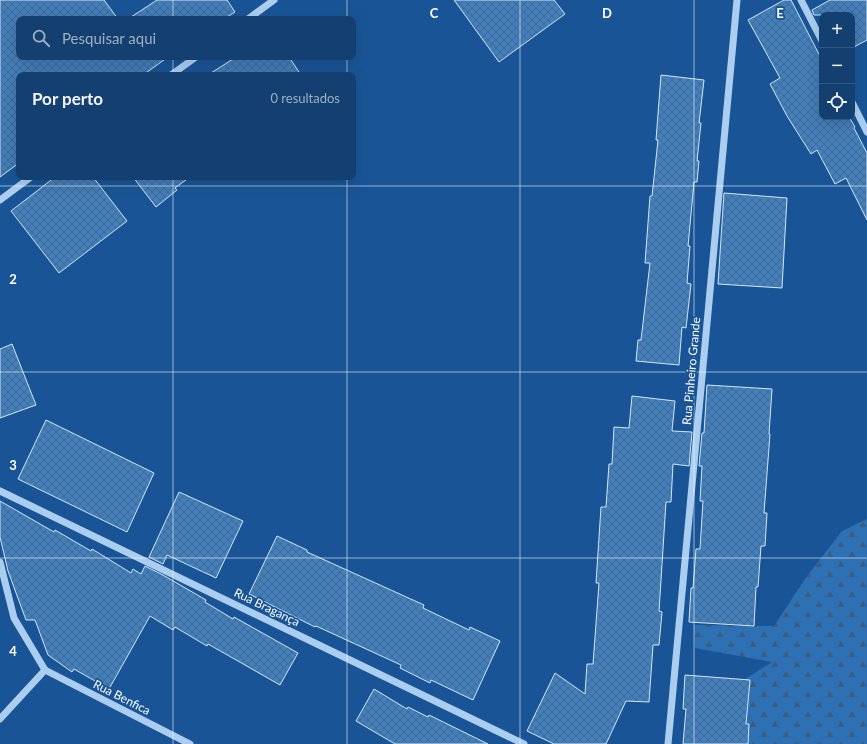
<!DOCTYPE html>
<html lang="pt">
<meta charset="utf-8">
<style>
:root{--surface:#134070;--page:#204b78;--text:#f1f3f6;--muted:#9dafc3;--line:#325983}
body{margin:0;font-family:Lato,sans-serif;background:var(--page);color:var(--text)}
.controls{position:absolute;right:12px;top:12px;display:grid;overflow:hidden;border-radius:8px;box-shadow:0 4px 16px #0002}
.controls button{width:36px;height:36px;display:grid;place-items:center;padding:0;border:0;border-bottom:1px solid var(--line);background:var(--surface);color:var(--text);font:20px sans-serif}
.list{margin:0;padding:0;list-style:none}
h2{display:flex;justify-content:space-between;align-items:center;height:52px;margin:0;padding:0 16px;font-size:17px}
h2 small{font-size:13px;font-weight:400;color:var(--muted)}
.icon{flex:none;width:22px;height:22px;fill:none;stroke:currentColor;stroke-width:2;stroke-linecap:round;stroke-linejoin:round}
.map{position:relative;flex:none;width:867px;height:744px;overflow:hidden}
.search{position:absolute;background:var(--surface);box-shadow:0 4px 16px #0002;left:16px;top:16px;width:340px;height:44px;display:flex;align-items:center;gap:10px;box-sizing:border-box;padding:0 14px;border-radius:8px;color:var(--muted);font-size:15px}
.panel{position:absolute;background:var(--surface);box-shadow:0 4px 16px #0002;left:16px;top:72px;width:340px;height:108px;border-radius:8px}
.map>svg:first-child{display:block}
.forest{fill:url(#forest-firs)}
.building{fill:url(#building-cross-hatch);stroke:#d2e7fb}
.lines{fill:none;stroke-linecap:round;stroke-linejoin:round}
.minor{stroke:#abcef0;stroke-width:7}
.grid{fill:none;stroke:#fff;stroke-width:1;stroke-opacity:0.55}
.labels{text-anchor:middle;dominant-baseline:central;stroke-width:3.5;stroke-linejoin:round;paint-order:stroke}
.street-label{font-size:12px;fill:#fff;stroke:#195596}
.grid-label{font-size:13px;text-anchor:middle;font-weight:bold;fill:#fff;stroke:#195596;stroke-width:3.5;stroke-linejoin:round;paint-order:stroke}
</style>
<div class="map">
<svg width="867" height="744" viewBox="0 0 867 744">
<defs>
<pattern id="forest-firs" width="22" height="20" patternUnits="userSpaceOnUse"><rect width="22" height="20" fill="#2d70b4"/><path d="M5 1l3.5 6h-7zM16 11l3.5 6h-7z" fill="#3e5c7b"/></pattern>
<pattern id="building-cross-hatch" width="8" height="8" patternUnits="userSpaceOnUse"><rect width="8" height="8" fill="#427fbd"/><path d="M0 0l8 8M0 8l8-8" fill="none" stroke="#46688a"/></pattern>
</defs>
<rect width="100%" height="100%" fill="#195596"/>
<path class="forest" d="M867,519v225h-124l-7,-59 36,-23 -77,-14 -1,-23 80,1 33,-50 35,-45z"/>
<g class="building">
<path d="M0,0h104l14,19h-99v38h149l-25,18h-124v88l-19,14z"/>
<path d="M157,0h70l8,12 -11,7h-96z"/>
<path d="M454,0h100l11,14 -66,48z"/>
<path d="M784,0h7l31,60v57h27l6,10 -1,1 13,25v67l-21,-42 -11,6 -18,-34 -6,4 -24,-38 -17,-32 10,-6 -32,-58z"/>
<path d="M830,0h37v40l-15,8v-33h-38l-2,-5z"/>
<path d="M236,57h53l12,18h-93z"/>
<path d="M661,75l43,5 -5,43h2l-4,38h2l-2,21h-3l-6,64h2l-3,37 4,1 -5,44 -4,-1 -3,38 -43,-4 2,-21h3l9,-77h-5l5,-67h2l6,-56h-2z"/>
<path d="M55,177h38l34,44 -68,52 -48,-62z"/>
<path d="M133,177h57l-15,11 2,2 -21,17z"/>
<path d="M724,193l63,5 -5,90 -64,-4z"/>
<path d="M12,344l24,61 -36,13v-69z"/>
<path d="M707,385l65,4 -3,45h1l-6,79h3l-2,33h-4l-3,41h-2l-2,39 -65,-4 2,-34h2l3,-39h4l3,-48h-3l2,-35h-3l3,-33h2z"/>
<path d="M632,396l43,5 -3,30 20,1 -3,34 -16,-2 -2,38h-5l-7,109 3,1 -3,33h-6l-4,57 -23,-1 -20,43h-52l-27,-13 28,-58 30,21 2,-30h6l6,-81h-3l5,-76h5l3,-43h3l2,-37 15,1z"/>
<path d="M46,420l108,53 -27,59 -109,-53z"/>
<path d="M179,492l64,29 -27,57 -49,-23 -4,9 -14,-7z"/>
<path d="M0,501l54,31 1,-2 36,21 1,-2 39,24 2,-4 8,5 4,-8 18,9 43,25 -1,2 28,17 1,-2 64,36 -18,32 -72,-41 -1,2 -32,-19 -2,3 -23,-14 -41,73 -35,-20 -2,3 -24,-17 -13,-35h-9l-18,-49 -8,-34z"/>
<path d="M277,536l30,14v2l117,53 -1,3 46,22 1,-3 30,14 -27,59 -42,-20 -1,3 -30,-15 1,-3 -85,-39 -1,1 -66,-33z"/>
<path d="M685,675l65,5 -4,44h3l-1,20h-65l3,-35h-3z"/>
<path d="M374,689l33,20 1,-2 20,10 1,-2 59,29h-93l-39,-23z"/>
</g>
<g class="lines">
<g class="minor">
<path d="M801,0l21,41"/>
<path d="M248,19l26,-19"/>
<path d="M171,75l25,-18"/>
<path d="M852,102l15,30"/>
<path d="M0,200l31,-23"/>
<path d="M0,491l524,253"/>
<path d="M0,562l14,56 31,52"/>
<path d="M45,670l145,74"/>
<path d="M0,719l45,-49"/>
<path d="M668,744l69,-744"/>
</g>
</g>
<path class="grid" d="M173,0v19M347,0v19M520,0v744M694,0v744M173,57v18M347,57v18M173,177v567M347,177v567M0,186h867M0,372h867M0,558h867"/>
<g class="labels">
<g class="street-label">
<text transform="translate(691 371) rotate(-85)">Rua Pinheiro Grande</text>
<text transform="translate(267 607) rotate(26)">Rua Bragança</text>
<text transform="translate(122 697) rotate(27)">Rua Benfica</text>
</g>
</g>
<g class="grid-label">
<text x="434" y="18">C</text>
<text x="607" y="18">D</text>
<text x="780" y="18">E</text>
<text x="13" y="284">2</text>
<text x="13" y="470">3</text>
<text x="13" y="656">4</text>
</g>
</svg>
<div class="controls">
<button>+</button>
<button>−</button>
<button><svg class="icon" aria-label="locate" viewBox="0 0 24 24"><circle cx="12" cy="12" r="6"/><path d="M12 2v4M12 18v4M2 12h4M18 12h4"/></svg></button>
</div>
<div class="search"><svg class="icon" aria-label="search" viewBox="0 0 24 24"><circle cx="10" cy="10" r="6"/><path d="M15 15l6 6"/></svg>Pesquisar aqui</div>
<section class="panel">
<h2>Por perto<small>0 resultados</small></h2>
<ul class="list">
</ul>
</section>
</div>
